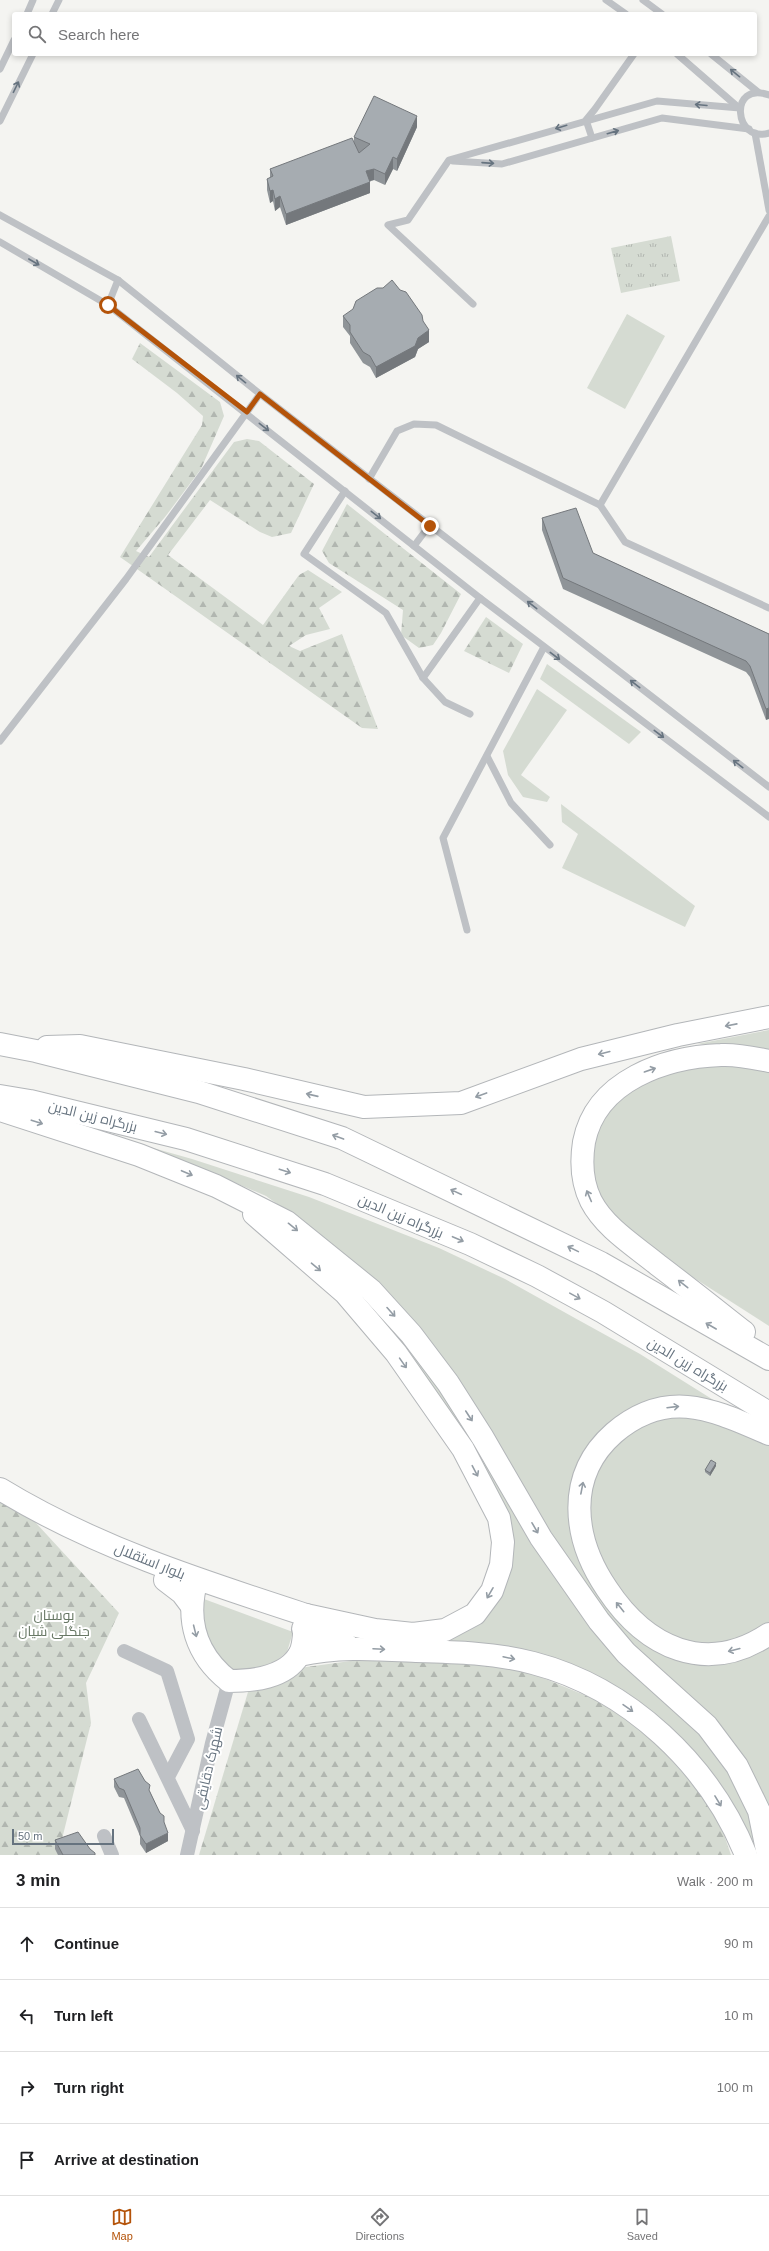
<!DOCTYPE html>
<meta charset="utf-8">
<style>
:root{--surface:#fff;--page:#f2f2f2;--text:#202124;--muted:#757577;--line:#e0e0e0;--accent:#b45309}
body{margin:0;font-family:Helvetica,Cairo,sans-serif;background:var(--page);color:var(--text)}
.scale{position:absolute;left:12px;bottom:10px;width:102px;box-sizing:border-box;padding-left:4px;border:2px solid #66737f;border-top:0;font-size:11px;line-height:14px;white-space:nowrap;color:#66737f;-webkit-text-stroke:3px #fff;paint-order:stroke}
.stop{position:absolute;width:12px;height:12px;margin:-9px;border:3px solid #b45309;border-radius:50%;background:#fff}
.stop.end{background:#b45309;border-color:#fff;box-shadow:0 1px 4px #0008}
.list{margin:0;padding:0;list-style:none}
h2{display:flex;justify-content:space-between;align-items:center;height:52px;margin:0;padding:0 16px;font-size:17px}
h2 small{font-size:13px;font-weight:400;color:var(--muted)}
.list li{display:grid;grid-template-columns:26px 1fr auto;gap:12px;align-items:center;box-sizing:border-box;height:72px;padding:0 16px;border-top:1px solid var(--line)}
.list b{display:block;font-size:15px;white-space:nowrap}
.list em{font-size:13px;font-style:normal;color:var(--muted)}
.icon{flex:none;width:22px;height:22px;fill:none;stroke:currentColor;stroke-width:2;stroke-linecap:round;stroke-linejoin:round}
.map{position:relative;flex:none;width:769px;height:1855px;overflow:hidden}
.search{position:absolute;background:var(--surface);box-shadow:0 2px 6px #0003;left:12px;right:12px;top:12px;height:44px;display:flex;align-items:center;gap:10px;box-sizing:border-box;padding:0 14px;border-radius:4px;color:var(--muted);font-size:15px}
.sheet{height:340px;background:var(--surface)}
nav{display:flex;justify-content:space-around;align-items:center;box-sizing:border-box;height:56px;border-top:1px solid var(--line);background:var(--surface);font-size:11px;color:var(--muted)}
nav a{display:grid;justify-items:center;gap:2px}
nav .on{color:var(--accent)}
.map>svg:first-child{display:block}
.green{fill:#d5dbd2}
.forest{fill:url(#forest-firs)}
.park{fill:url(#park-tufts)}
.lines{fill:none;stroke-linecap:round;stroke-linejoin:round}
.primary-casing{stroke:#b4b7ba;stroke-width:24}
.trunk-casing{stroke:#b3b6b9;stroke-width:24}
.service{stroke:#bec1c5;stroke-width:7}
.minor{stroke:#bec1c5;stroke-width:14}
.primary{stroke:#fff;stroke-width:22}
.trunk{stroke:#fff;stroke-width:22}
.wall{fill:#8f9498}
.shaded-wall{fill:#74787c}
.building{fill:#a6acb1;stroke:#74787c}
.oneway{stroke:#66737f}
.oneway2{stroke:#949da5}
.route{stroke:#b45309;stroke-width:5}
.labels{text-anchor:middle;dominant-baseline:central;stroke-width:4;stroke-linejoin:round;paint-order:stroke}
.street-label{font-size:14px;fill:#66737f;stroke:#fff}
.park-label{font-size:14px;fill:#677764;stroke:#fff}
</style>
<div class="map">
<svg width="769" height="1855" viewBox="0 0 769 1855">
<defs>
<pattern id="forest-firs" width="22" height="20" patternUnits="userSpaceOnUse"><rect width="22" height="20" fill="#d5dbd2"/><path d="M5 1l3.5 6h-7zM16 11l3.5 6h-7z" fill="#b1b6b0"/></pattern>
<pattern id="park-tufts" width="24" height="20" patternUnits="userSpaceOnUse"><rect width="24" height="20" fill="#d5dbd2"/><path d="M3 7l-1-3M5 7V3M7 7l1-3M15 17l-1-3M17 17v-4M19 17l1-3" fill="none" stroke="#b1b6b0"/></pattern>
</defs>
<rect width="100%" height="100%" fill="#f4f4f1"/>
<g class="green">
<path d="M627,314l38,22 -40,73 -38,-21z"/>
<path d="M547,664l94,68 -12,12 -89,-65z"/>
<path d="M537,689l30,21 -46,65 29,22 -3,5 -24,-5 -15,-22 -5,-24z"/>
<path d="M561,804l134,102 -10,21 -123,-59 16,-34 -16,-12z"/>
<path d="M769,1030v24l-35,-8 -37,-2z"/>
<path d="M690,1065l66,1 13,4v256l-89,-57 -66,-49 -21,-30 -1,-55 35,-47z"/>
<path d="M79,1127l113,32 117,38 130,51 66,31 68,38 67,37 83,52 -27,-5 -91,32 -30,104 85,113 109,-9v184l-5,-17 -156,-185 -135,-210 -179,-197 -28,-20 -56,-24z"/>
<path d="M332,1266l81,81 75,115 197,253 57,69 21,71h-11l-20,-42 -136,-129 -186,-37 -85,-12 133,-1 51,-99z"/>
<path d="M663,1414l61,7 45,20v184l-16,12 -41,11 -42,-8 -52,-45 -30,-63 5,-58 28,-38z"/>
<path d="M204,1599l89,33 -6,20 -17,14 -33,6 -15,-7 -14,-16 -6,-31z"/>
</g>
<g class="forest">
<path d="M140,343l80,59 4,14 -23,53 -36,48 -29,34 13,6 85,-115 13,-3 12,2 55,43 -23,49 -19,4 -12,-5 -50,-32 -42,55 95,70 36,-50 9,-5 34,22 -23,16 11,21 -24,6 -17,11 11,5 42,-17 36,95 -16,-1 -242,-171 82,-132 1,-9 -26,-23 -45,-34z"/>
<path d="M347,504l114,90 -20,39 -8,12 -14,3 -18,-13 2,-25 -74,-47 -7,-12z"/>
<path d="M486,617l37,27 -14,29 -45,-22z"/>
<path d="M0,1492l24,18 95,103 -33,70 5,40 -33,132h-58z"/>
<path d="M402,1654l112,12 114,47 87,95 16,47h-532l49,-163 51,-24z"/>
</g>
<path class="park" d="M671,236l9,45 -59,12 -10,-45z"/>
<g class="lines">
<g class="primary-casing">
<g id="primary">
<path d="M0,1489c95,58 201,92 306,126 -3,12 0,29 -7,40 -14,23 -46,26 -70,26 -33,-26 -44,-61 -32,-102"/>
<path d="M165,1580l17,13 9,12"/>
</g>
</g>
<g class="trunk-casing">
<g id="trunk">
<path d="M0,1044l36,7 163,41 143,46 259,125 168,96"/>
<path d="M47,1047l33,-1 164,33 120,28 97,-4 120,-44 97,-24 91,-18"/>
<path d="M0,1096l30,5 156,38 139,45 145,60 67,32 66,36 166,101"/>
<path d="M0,1110l139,45 77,31 71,36 84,68 40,44 37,49 35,55 58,100 58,83 27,32 81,73 30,40 22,45 9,44"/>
<path d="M254,1214l91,79 51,60 67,96 36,69 4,24 -2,23 -9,26 -17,23 -30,16 -32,4 -38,-4 -69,-15"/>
<path d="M744,1332c-28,-22 -57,-45 -86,-67 -23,-19 -53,-37 -67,-64 -9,-18 -10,-40 -7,-59 12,-62 82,-85 137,-87 16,-1 33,3 48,6"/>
<path d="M769,1434c-56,-24 -101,-47 -155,-1 -49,43 -41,106 -7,156 39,59 99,87 162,45"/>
<path d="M303,1629l44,16"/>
<path d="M299,1655c39,-9 78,-6 117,-4 40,1 79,2 117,12 96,25 177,102 213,192"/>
</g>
</g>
<g class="service">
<path d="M606,0l20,14"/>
<path d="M643,0l19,14"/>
<path d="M27,14l6,-14"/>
<path d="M52,14l7,-14"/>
<path d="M677,54l62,54"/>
<path d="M711,54l47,38"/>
<path d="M0,69l14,-29"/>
<path d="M769,95c-41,-15 -35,49 0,38"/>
<path d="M0,121l33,-67"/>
<path d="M755,133l14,77"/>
<path d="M592,138l-6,-18 9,-11 39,-55"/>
<path d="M453,161l49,3 160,-46 87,11"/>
<path d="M0,215l118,65 142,114 509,393"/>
<path d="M0,242l108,63 372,293 289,219"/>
<path d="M473,304l-85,-79 20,-5 41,-60 208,-59 83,7"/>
<path d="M108,305l10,-25"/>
<path d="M369,479l28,-48 17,-7 22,1 164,80 25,37 144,66"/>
<path d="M345,491l-41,63 82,59 37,65 22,24 25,12"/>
<path d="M600,505l169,-289"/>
<path d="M414,546l15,-20"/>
<path d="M423,678l57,-80"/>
<path d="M0,741l126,-162 134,-185"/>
<path d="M487,756l24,47 39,42"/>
<path d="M467,930l-24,-92 101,-191"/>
</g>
<g class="minor">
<path d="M124,1651l43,20 21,68 -20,38"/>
<path d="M139,1719l54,112"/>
<path d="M104,1836l8,19"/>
<path d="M187,1855l25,-112 17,-62"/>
</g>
<use href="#primary" class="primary"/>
<use href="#trunk" class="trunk"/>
</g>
<g class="wall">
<path d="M417,127l-20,44 -4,-2 -8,16 -11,-5 -4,1v12l-84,32 -6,-18 -5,4 -2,-10 -3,2 -3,-13v-11l3,-1v-9l84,-26v-6z"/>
<path d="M343,316l80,5 6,21 -11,7 -3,8 -39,21 -6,-11 -7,-4 -13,-20v-7l-7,-9z"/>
<path d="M542,518l51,35 176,81 -3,86 -16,-43 -4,-5 -183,-83 -21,-59z"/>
<path d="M716,1466l-6,10 -5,-4v-2z"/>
<path d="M114,1779l36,13 14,31 4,18 -22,12 -6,-9v-8l-16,-38 -5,-1 -5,-10z"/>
<path d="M55,1840l35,9 5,6h-37l-3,-6z"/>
</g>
<g class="shaded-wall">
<path d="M417,116v11l-20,44v-12z"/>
<path d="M393,157v12l-8,16v-11z"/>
<path d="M374,169v11l-8,2v-11z"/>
<path d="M370,182v11l-84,32v-11z"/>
<path d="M273,190v11l-3,2v-12z"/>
<path d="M280,196v11l-5,4v-12z"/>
<path d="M429,330v12l-11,7 -3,8 -39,21v-11z"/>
<path d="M769,708v11l-3,1v-11z"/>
<path d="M716,1463v3l-6,10v-3z"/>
<path d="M168,1833v8l-22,12v-9z"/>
</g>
<g class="building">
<path d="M374,96l43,20 -20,43 -4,-2 -8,17 -11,-5 -8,2 4,11 -84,32 -6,-18 -5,3 -2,-9 -3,1 -3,-12 6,-3 -3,-7 82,-31 7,15 11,-9 -16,-7z"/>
<path d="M392,280l8,10 6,2 16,23 1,6 6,9 -11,8 -3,8 -39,21 -6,-11 -7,-4 -13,-20v-7l-7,-9 10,-7 3,-8 21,-13h6z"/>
<path d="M576,508l17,45 176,81v74l-3,1 -16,-43 -4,-5 -183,-83 -21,-60z"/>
<path d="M711,1460l5,3 -6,10 -5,-3z"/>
<path d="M138,1769l7,12 5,4 -1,5 11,23 4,3v6l4,11 -22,11 -6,-9v-7l-16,-38 -5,-2 -5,-9z"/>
<path d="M78,1832l12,17 5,4v2h-32l-8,-15z"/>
</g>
<defs><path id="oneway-shaft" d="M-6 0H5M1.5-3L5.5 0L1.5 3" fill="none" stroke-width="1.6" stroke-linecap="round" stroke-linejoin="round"/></defs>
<g class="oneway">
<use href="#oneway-shaft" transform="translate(735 73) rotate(-141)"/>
<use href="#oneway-shaft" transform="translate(16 87) rotate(-64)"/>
<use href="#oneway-shaft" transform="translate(701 105) rotate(-175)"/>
<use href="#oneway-shaft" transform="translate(561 127) rotate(163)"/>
<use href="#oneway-shaft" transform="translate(613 132) rotate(-16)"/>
<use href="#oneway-shaft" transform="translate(488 163) rotate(4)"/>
<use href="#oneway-shaft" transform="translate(34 262) rotate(30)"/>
<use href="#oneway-shaft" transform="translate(241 379) rotate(-141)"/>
<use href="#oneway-shaft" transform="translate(264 427) rotate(38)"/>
<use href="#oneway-shaft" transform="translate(376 515) rotate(38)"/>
<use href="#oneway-shaft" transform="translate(532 605) rotate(-142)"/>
<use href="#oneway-shaft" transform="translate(555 656) rotate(37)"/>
<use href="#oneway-shaft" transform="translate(635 684) rotate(-142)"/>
<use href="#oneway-shaft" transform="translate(659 734) rotate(37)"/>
<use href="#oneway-shaft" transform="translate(738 764) rotate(-142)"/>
</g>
<g class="oneway2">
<use href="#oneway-shaft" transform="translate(731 1025) rotate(169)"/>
<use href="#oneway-shaft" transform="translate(604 1053) rotate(166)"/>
<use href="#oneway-shaft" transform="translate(650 1070) rotate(-19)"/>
<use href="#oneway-shaft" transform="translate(312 1095) rotate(-167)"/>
<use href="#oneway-shaft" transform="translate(481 1095) rotate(160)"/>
<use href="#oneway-shaft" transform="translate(37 1122) rotate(18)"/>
<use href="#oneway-shaft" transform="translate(161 1133) rotate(14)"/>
<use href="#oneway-shaft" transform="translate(338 1137) rotate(-160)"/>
<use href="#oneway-shaft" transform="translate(285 1171) rotate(18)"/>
<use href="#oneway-shaft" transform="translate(187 1173) rotate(23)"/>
<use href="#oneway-shaft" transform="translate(456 1192) rotate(-155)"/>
<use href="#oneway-shaft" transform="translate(589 1196) rotate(-113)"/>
<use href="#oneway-shaft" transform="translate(293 1227) rotate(39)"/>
<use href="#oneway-shaft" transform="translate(458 1239) rotate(23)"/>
<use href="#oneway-shaft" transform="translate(573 1249) rotate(-154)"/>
<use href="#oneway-shaft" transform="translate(316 1267) rotate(40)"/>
<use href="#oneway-shaft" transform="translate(683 1284) rotate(-142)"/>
<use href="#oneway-shaft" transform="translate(575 1296) rotate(29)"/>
<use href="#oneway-shaft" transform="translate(391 1312) rotate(48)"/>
<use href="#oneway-shaft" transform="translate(711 1326) rotate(-150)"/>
<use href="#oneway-shaft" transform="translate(403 1363) rotate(55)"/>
<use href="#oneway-shaft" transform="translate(673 1407) rotate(-7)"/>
<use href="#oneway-shaft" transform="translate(469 1416) rotate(57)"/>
<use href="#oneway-shaft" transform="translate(475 1471) rotate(62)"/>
<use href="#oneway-shaft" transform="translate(582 1488) rotate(-79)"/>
<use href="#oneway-shaft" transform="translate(535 1528) rotate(60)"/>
<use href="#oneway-shaft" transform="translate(490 1593) rotate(120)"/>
<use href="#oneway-shaft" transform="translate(620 1607) rotate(-129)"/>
<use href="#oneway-shaft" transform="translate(195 1631) rotate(76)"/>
<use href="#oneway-shaft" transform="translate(379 1649) rotate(3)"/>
<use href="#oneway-shaft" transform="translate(734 1650) rotate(166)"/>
<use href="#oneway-shaft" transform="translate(509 1658) rotate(12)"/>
<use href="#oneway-shaft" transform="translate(628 1708) rotate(35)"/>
<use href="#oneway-shaft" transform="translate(718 1801) rotate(59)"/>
</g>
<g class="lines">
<path class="route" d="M108,305l139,107 13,-18 170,132"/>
</g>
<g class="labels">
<g class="street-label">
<text transform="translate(93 1116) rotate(14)">بزرگراه زین الدین</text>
<text transform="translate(401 1216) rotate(23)">بزرگراه زین الدین</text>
<text transform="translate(688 1364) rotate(31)">بزرگراه زین الدین</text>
<text transform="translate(150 1561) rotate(22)">بلوار استقلال</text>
<text transform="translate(208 1768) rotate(-77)">شهرک دقایقی</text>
</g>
<g class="park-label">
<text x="54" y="1615">بوستان<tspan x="54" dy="16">جنگلی شیان</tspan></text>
</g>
</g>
</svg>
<div class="scale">50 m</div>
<div class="stop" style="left:108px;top:305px"></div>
<div class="stop end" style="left:430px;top:526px"></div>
<div class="search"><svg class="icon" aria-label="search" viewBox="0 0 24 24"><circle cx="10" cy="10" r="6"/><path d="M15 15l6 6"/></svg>Search here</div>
</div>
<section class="sheet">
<h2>3 min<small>Walk · 200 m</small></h2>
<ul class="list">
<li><svg class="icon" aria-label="ahead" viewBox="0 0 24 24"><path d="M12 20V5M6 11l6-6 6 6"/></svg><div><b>Continue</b></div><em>90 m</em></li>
<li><svg class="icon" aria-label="left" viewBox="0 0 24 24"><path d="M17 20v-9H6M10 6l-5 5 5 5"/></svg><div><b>Turn left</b></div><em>10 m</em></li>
<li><svg class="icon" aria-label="right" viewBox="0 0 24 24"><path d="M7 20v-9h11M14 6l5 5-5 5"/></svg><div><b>Turn right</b></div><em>100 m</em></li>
<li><svg class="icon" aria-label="arrive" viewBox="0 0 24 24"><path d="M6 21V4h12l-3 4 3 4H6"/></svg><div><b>Arrive at destination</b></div></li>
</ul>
</section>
<nav>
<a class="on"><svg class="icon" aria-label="map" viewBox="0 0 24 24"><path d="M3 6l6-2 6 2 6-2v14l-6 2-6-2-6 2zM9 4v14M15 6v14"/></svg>Map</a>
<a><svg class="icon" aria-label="directions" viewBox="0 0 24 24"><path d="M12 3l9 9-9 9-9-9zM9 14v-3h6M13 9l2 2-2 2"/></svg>Directions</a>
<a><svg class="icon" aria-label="saved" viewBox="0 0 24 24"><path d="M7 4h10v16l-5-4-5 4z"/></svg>Saved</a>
</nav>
